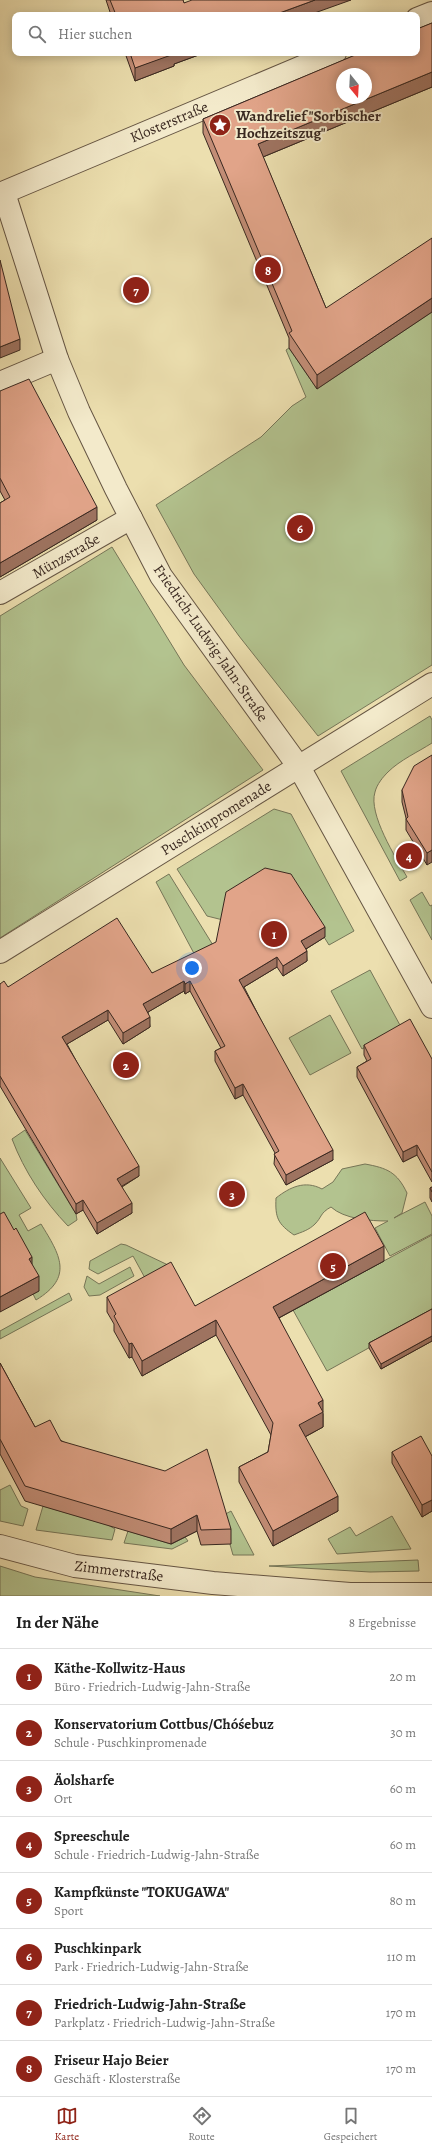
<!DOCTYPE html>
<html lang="de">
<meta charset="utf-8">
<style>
:root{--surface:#fff;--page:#f6f6f6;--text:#222;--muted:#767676;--line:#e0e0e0;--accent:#8f2418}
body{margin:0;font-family:Alegreya,serif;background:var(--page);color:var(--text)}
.compass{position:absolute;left:336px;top:68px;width:36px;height:36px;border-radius:50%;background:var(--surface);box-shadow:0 2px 10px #0003;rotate:162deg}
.you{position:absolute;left:192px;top:968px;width:14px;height:14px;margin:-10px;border:3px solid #fff;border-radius:50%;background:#1a73e8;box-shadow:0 0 0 6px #1a73e833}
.badge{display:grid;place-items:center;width:26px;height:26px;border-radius:50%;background:var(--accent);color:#fff;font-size:13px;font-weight:700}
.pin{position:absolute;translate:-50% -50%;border:2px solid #fff;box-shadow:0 1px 4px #0006}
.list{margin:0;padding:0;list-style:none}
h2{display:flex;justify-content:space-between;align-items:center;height:52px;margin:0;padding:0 16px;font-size:17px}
h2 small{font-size:13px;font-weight:400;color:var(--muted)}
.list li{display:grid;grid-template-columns:26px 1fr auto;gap:12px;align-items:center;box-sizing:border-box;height:56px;padding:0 16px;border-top:1px solid var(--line)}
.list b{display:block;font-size:15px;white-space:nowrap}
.list p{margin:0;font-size:13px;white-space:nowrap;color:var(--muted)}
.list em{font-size:13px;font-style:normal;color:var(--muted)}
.icon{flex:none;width:22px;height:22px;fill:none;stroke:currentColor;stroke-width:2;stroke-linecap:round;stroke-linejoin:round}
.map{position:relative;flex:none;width:432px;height:1596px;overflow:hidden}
.search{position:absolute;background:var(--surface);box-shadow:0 2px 10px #0003;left:12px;right:12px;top:12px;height:44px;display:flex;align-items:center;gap:10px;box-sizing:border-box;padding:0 14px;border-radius:8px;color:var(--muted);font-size:15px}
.sheet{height:500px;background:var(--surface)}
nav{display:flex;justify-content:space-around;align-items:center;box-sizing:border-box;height:56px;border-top:1px solid var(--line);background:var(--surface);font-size:11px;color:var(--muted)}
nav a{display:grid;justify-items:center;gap:2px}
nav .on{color:var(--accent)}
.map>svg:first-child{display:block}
.green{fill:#b3c38f;stroke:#767658}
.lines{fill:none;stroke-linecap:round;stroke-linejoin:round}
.minor-casing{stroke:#665644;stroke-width:24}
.minor{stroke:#f3eacb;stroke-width:22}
.wall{fill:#c28d76;stroke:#392820}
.shaded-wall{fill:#9e7360;stroke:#392820}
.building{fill:#e1a489;stroke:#392820;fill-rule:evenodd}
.labels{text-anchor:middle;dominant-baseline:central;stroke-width:4;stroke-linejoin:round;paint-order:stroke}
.poi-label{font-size:15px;font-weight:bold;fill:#392820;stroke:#f3eacb;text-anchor:start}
.street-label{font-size:15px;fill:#392820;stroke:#f3eacb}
</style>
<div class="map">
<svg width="432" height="1596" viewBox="0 0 432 1596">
<rect width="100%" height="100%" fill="#ecdfaf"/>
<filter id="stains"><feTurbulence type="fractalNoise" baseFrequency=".005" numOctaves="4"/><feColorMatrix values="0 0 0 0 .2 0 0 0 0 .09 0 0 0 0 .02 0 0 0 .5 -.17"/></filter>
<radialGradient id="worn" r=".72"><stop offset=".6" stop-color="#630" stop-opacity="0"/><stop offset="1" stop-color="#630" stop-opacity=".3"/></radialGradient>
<g class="green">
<path d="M432,312v353l-114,71 -79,-100 -45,-62 -38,-69 105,-68 31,-31 14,-9 -20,-47 3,-2 28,41z"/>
<path d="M112,547l72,118 79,105 -263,168v-322z"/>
<path d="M430,716l2,4v23c-14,9 -32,17 -44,29 -5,5 -11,12 -13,20 -7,22 21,66 32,85l-7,4 -59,-110z"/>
<path d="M274,809l17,5 63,117 -25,14 -36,-58 -70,33 -16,-4 -30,-47z"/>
<path d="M169,874l47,76 -18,11 -42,-79z"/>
<path d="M422,892l8,14 2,-1v35l-22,-40z"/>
<path d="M370,970l31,57 -39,22 -31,-58z"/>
<path d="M330,1015l21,38 -41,22 -21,-37z"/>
<path d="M25,1130l51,84 1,6 -9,6c-24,-25 -44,-55 -56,-87z"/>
<path d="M0,1158l31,50 -12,7 9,16 13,-7c19,31 33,53 -5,76l-3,-6 6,-3 -39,-62z"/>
<path d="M365,1164c22,4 32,8 42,29l-5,20 -8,5 31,-16 7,14v18l-42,22 -15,-28 13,-7c-18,0 -44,-2 -57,-14 -11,6 -9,10 -16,17 -6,6 -13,8 -21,11 -16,-11 -19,-17 -18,-37 14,-11 29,-18 46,-9l11,-7 9,-13z"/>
<path d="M432,1235v78l-105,58 -34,-61z"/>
<path d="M121,1244l5,1 42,20 -23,13 -12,-22 -35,18 -9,-5 1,-8z"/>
<path d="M130,1267l4,9 -34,19 -11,1 -5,-9 3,-11 12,8z"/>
<path d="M69,1293l3,7 -72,39v-8z"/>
<path d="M10,1485l11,21 7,3 -5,17 -23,-5v-31z"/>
<path d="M43,1506l65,19 7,4 -3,11 -76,-10z"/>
<path d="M231,1511l23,44h-21l-11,-39z"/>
<path d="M392,1516l19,33 -74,5 -9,-15 22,-12 6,9z"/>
<path d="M128,1531l43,13 14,-7 3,4 -16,8 -48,-6z"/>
<path d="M418,1560l1,11 -49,1 -101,-6z"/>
<path d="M0,1566l35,11 125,19h-160z"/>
</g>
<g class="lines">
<g class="minor-casing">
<g id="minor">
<path d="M417,19l15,-6"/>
<path d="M4,193l53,166 22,53 37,77 45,87 138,191 133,240"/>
<path d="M0,194l335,-141"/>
<path d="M0,383l57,-24"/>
<path d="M0,593l131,-75"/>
<path d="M0,952l432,-268"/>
<path d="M0,1546l75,20 138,17 137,11h82"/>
</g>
</g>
<use href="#minor" class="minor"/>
</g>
<g class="wall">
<path d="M106,0h77l1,3 125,12h-198z"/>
<path d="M432,23v64l-169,70 63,151 -9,81 -28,-41v-10l-86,-205v-14z"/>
<path d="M125,53h79l-30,11v2l-39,15z"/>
<path d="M0,391l97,129 -97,57v-74l5,-3 -5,-9z"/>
<path d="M432,755l-5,110 -21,-35v-12l-4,-16v-12z"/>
<path d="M325,937l-19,12 1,12 -24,15 -6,-9 -33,20 89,173 -47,25 -12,-21 1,-11 -32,-58 -8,4 -20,-38v-10l6,-3 -31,-57 -5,3 -1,-3 -36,21 2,15 -27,17 -15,-24 -41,24 72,132 -17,11 10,26 -35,21 -14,-24 -7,4 -76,-128v-102l8,3 144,-14z"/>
<path d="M364,1045l68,14v123l-15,-27 -14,7 -46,-85v-10l10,-6 -3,-6z"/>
<path d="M432,1187v15l-2,-4v-10z"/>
<path d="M384,1261l-105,57 44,96v13l-18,10 33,74 -65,35 -34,-64v-15l29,-15 3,-17 -55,-100 -74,41 -10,-19 -3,1 -15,-27v-7l-7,-12v-15l88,9z"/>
<path d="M432,1309v32l-51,28 -12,-21v-5z"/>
<path d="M0,1363l35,64 196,102v15l-30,1 -4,-14 -26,13 -146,-43 -25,-47z"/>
<path d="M392,1452l40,4v55l-10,6 -30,-54z"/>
</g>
<g class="shaded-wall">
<path d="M315,0h36l-42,15h-35z"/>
<path d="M173,53h31l-30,11v2l-39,15v-13z"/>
<path d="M432,72v15l-174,72v-15z"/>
<path d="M432,298v14l-115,77v-14z"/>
<path d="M20,339v11l-20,8v-11z"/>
<path d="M97,507v13l-97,57v-14z"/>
<path d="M432,850v12l-5,3v-12z"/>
<path d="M325,927v10l-24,15v-11z"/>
<path d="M307,951v10l-24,15v-10z"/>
<path d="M277,957v10l-38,23v-10z"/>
<path d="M184,981v10l-41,24v-11z"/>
<path d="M190,981v10l-5,3v-10z"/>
<path d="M108,1010v10l-46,27v-10z"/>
<path d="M150,1017v10l-27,17v-11z"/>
<path d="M243,1084v11l-8,4v-11z"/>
<path d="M417,1145v10l-14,7v-10z"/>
<path d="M333,1150v10l-47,25v-10z"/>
<path d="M139,1166v10l-22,13v-10z"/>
<path d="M83,1200v10l-7,4v-10z"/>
<path d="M132,1203v10l-35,21v-11z"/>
<path d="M384,1246v15l-111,60v-14z"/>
<path d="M32,1257v15l-3,-13z"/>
<path d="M39,1276v15l-39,21v-15z"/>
<path d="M216,1320v15l-74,41v-15z"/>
<path d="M432,1336v5l-51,28v-5z"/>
<path d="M132,1343v14l-3,1v-14z"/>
<path d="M323,1400v27l-24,13v-15l19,-22z"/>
<path d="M338,1496v15l-65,35v-15z"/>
<path d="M432,1500v11l-10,6v-12z"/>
<path d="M197,1515v16l-26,13v-15z"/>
</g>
<g class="building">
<path d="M110,0h73l1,3 8,-3h123l-41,15h-158z"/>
<path d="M432,23v49l-174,72 68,164 106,-70v60l-115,77 -28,-42 3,-2 -89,-212 157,-66h57v-24zM342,74h24v24h-24z"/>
<path d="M130,53h44v1l-39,14z"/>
<path d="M0,260l20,79 -20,8z"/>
<path d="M29,379l68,128 -97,56v-60l10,-6 -10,-19v-87z"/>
<path d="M432,755v95l-5,3 -21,-34 2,-2 -6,-27 12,-24z"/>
<path d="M265,868l26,6 34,53 -24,14 6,10 -24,15 -6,-9 -38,23 94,170 -47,25 -12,-21 5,-3 -36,-67 -8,4 -20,-37 10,-5 -35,-65 -5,3 -1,-3 -41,23 7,13 -27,16 -15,-23 -46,27 77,129 -22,13 15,24 -35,20 -14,-23 -7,4 -76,-128v-92l4,-3 4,6 109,-69 35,55 64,-31 10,-50z"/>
<path d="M410,1019l22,40v113l-15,-27 -14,7 -46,-85 14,-8 -7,-14z"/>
<path d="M432,1187v5l-2,-4z"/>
<path d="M4,1212l10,18 2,-2 16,29 -3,2 10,17 -39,21v-83z"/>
<path d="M365,1212l19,34 -111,61 50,93 -5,3 5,9 -24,13 39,71 -65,35 -34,-64 29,-15 5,-29 -57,-103 -74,41 -10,-18 -3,1 -15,-28 2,-2 -9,-17 64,-35 24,44z"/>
<path d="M432,1309v27l-51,28 -12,-21z"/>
<path d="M0,1363l35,64 15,-7 11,21 104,30 42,-22 24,80 -30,1 -4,-15 -26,14 -146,-43 -25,-47z"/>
<path d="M421,1436l11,20v44l-10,5 -30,-53z"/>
</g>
<defs>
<g id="sight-disc" transform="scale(1.15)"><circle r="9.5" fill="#8f2418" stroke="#f3eacb"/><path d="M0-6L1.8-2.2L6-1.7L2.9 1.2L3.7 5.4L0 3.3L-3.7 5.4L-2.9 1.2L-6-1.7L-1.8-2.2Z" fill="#fff"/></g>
</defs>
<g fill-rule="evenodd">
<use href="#sight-disc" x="220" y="125"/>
</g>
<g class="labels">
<g class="poi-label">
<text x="236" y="116">Wandrelief "Sorbischer<tspan x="236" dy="17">Hochzeitszug"</tspan></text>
</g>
<g class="street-label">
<text transform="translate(169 122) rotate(-23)">Klosterstraße</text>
<text transform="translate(66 556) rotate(-30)">Münzstraße</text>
<text transform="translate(211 643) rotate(55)">Friedrich-Ludwig-Jahn-Straße</text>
<text transform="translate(216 818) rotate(-32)">Puschkinpromenade</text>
<text transform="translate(119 1571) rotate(7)">Zimmerstraße</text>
</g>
</g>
<rect width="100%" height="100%" filter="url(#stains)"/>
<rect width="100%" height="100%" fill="url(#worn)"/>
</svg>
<svg class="compass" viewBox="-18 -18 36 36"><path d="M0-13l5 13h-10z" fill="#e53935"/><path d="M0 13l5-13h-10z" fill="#767676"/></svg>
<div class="you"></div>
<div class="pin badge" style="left:274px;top:934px">1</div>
<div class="pin badge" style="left:126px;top:1065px">2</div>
<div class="pin badge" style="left:232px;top:1194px">3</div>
<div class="pin badge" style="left:409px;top:856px">4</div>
<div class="pin badge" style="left:333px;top:1266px">5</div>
<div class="pin badge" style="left:300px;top:528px">6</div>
<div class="pin badge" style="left:136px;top:290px">7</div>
<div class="pin badge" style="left:268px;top:270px">8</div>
<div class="search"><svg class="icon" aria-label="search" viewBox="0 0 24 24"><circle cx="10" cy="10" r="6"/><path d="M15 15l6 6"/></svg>Hier suchen</div>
</div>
<section class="sheet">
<h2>In der Nähe<small>8 Ergebnisse</small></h2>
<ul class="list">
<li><span class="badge">1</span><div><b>Käthe-Kollwitz-Haus</b><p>Büro · Friedrich-Ludwig-Jahn-Straße</p></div><em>20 m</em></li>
<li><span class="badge">2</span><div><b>Konservatorium Cottbus/Chóśebuz</b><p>Schule · Puschkinpromenade</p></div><em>30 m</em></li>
<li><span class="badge">3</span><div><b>Äolsharfe</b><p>Ort</p></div><em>60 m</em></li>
<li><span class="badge">4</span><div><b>Spreeschule</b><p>Schule · Friedrich-Ludwig-Jahn-Straße</p></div><em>60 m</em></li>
<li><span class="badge">5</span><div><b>Kampfkünste &quot;TOKUGAWA&quot;</b><p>Sport</p></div><em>80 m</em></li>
<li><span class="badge">6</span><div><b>Puschkinpark</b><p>Park · Friedrich-Ludwig-Jahn-Straße</p></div><em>110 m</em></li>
<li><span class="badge">7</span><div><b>Friedrich-Ludwig-Jahn-Straße</b><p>Parkplatz · Friedrich-Ludwig-Jahn-Straße</p></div><em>170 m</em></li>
<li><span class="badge">8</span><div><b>Friseur Hajo Beier</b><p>Geschäft · Klosterstraße</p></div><em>170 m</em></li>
</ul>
</section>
<nav>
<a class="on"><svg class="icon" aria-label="map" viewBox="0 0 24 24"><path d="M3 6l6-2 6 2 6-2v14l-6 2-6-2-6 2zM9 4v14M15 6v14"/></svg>Karte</a>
<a><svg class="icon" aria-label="directions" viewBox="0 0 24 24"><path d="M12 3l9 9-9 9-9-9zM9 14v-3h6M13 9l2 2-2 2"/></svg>Route</a>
<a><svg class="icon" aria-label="saved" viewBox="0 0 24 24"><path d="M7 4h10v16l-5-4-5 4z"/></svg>Gespeichert</a>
</nav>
